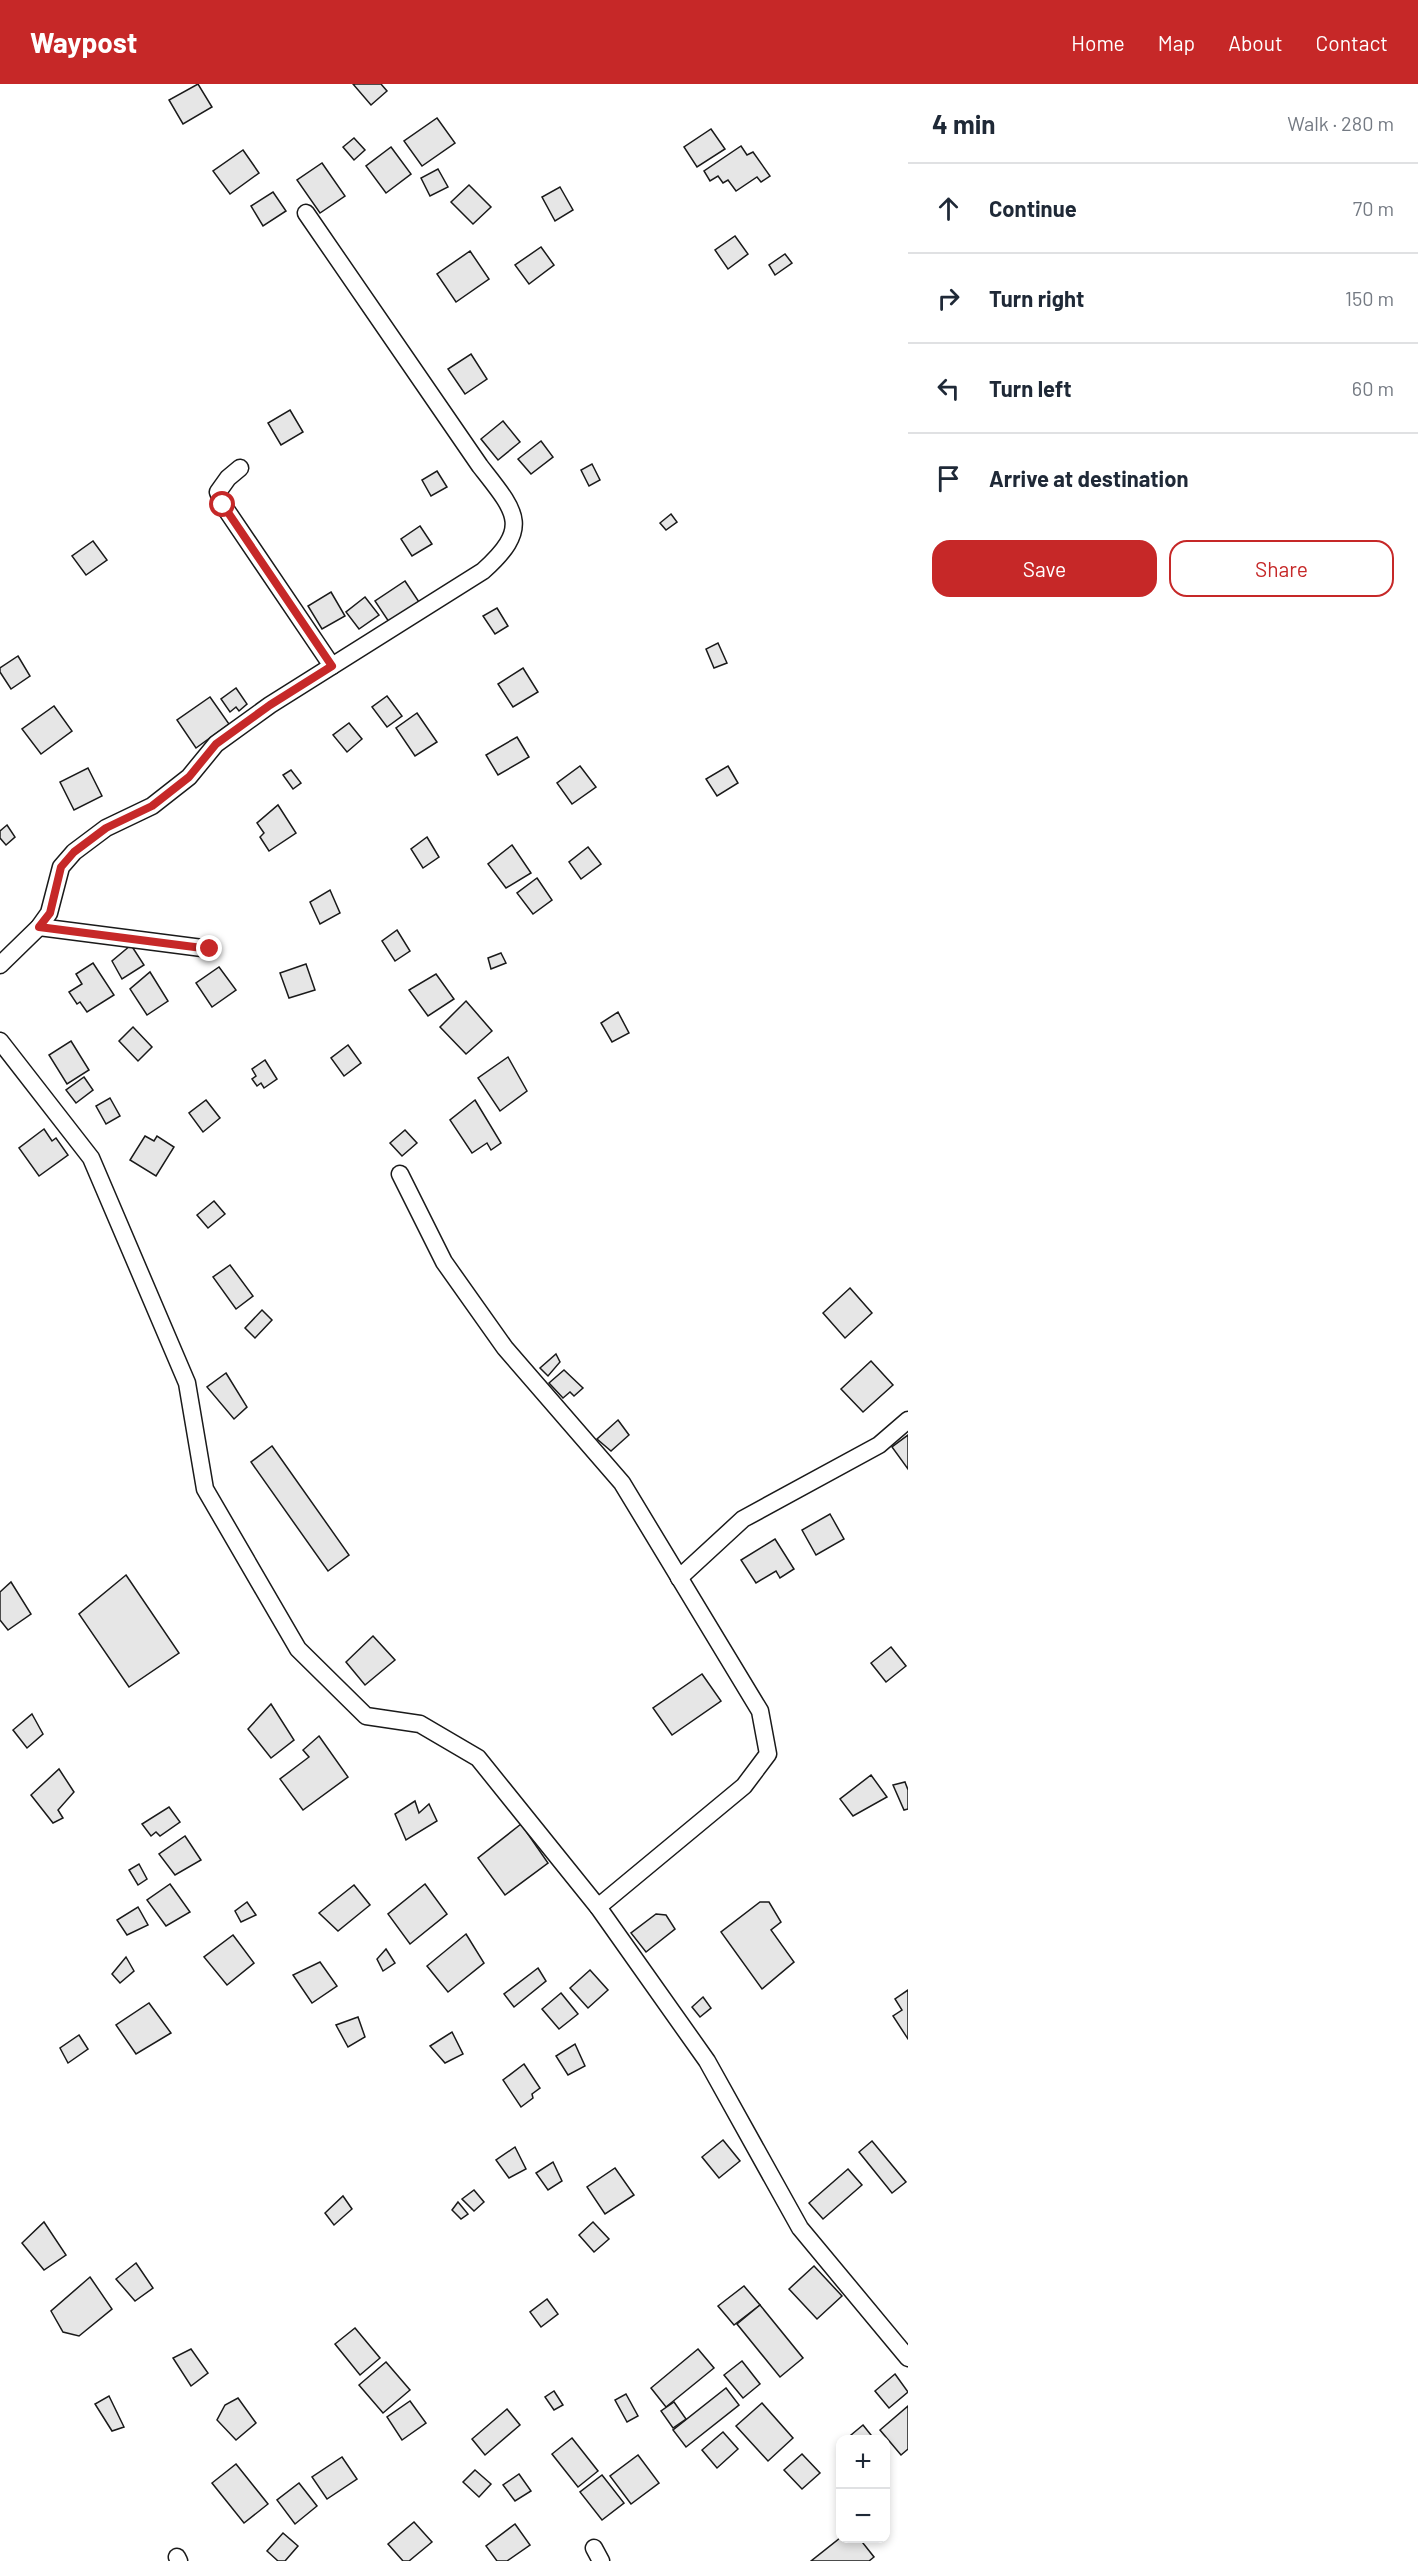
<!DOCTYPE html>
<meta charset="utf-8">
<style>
:root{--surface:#fff;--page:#f6f6f7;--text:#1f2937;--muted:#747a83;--line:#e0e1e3;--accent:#c62828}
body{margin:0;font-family:Barlow,sans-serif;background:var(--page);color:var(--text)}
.controls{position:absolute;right:18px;bottom:18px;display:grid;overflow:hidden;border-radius:12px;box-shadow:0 3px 9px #0003}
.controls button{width:54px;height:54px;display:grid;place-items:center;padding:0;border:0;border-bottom:2px solid var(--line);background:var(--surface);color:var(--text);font:30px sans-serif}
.stop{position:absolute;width:18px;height:18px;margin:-14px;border:4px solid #c62828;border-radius:50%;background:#fff}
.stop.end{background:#c62828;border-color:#fff;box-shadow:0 2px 6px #0008}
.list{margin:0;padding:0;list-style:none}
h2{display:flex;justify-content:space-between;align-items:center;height:78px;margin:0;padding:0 24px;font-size:26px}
h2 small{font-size:20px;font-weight:400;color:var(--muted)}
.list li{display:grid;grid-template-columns:39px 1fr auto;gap:18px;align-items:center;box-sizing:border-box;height:90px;padding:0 24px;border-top:2px solid var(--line)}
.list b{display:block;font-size:22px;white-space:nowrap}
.list em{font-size:20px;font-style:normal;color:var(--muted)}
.actions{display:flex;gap:12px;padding:18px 24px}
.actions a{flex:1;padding:14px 0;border:2px solid var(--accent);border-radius:18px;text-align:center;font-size:21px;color:var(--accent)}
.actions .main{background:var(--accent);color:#fff}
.icon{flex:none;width:33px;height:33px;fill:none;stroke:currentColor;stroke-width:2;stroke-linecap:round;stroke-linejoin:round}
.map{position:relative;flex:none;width:908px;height:2477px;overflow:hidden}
header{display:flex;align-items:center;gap:36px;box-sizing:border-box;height:84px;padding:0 30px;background:var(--accent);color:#fff}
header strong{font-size:28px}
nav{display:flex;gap:33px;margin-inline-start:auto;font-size:21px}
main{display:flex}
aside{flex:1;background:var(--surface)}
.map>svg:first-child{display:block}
.building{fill:#e6e6e6;stroke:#1a1a1a;stroke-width:1.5}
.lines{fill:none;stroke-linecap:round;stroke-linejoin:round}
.street-casing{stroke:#1a1a1a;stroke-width:19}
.street{stroke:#fff;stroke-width:16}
.route{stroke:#c62828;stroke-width:8}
</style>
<header>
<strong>Waypost</strong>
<nav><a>Home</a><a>Map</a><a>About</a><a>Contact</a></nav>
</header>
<main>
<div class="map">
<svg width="908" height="2477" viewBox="0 0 908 2477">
<rect width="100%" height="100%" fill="#fff"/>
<g class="building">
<path d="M198,0l14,23 -29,17 -14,-24z"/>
<path d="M353,0h28l6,7 -16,14z"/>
<path d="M437,34l18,25 -33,23 -18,-25z"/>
<path d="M711,45l14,20 -28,18 -13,-20z"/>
<path d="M354,54l11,12 -11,10 -11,-13z"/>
<path d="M741,62l6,9 6,-3 17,24 -9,6 -4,-5 -21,14 -8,-11 -5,3 -5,-7 -8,5 -6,-10z"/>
<path d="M391,63l20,27 -25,19 -20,-27z"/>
<path d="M243,66l16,23 -29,21 -17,-23z"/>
<path d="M322,79l23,33 -25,17 -23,-33z"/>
<path d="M438,85l10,18 -18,9 -9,-18z"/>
<path d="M469,101l22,22 -18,17 -22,-22z"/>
<path d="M560,103l13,23 -18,11 -13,-24z"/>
<path d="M273,108l13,19 -23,15 -12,-20z"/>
<path d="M735,152l13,18 -20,15 -13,-19z"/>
<path d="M541,163l13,18 -25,19 -14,-19z"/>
<path d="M470,167l19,28 -33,23 -19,-28z"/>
<path d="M785,170l7,9 -17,12 -6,-10z"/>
<path d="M471,270l16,25 -22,15 -17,-25z"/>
<path d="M290,326l13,22 -22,13 -13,-22z"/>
<path d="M503,337l17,21 -22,18 -17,-21z"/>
<path d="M541,357l12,16 -22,17 -13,-15z"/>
<path d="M592,380l8,16 -11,6 -8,-16z"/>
<path d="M437,387l10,16 -16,9 -9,-16z"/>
<path d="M671,430l6,8 -11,8 -6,-7z"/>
<path d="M420,442l12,18 -20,12 -11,-17z"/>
<path d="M93,457l14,19 -21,15 -14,-19z"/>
<path d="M405,497l14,21 -30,20 -14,-21z"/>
<path d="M331,508l14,24 -23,13 -14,-23z"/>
<path d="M365,513l14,18 -20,14 -13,-17z"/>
<path d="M497,524l11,18 -13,8 -12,-18z"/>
<path d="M718,559l9,20 -13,5 -8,-19z"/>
<path d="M18,572l12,20 -19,13 -11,-17v-4z"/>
<path d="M523,584l15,24 -25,15 -15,-23z"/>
<path d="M236,604l11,16 -8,7 -3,-4 -6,5 -9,-13z"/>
<path d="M387,612l15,20 -15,11 -15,-20z"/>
<path d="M210,613l19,27 -33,24 -19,-28z"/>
<path d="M54,622l18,25 -31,23 -19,-25z"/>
<path d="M417,629l20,29 -22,14 -19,-28z"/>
<path d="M349,639l13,16 -15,13 -14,-17z"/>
<path d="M517,653l12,20 -31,18 -12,-20z"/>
<path d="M580,682l16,21 -24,17 -15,-21z"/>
<path d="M728,682l10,17 -21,13 -11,-17z"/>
<path d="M88,684l14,28 -28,14 -14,-28z"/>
<path d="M291,686l10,13 -8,6 -10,-14z"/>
<path d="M278,721l18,28 -27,18 -9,-14 4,-4 -7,-10z"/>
<path d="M7,741l8,12 -9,8 -6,-7v-7z"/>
<path d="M427,753l12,20 -16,11 -12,-19z"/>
<path d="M512,761l19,28 -25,15 -18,-24z"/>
<path d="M588,763l13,17 -20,15 -12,-17z"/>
<path d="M537,794l15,22 -19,14 -16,-21z"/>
<path d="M330,806l10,23 -20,11 -10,-22z"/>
<path d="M397,846l13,21 -15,10 -13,-20z"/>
<path d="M131,861l13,20 -22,14 -10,-18z"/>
<path d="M501,869l5,10 -15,6 -3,-11z"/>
<path d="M93,879l21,32 -27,17 -7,-10 -3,2 -8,-12 13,-8 -6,-10z"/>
<path d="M306,880l9,26 -26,8 -9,-25z"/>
<path d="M219,883l17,23 -24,17 -16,-24z"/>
<path d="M150,888l18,29 -21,14 -17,-26z"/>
<path d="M436,890l18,25 -26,17 -19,-26z"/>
<path d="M466,917l26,30 -26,23 -26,-27z"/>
<path d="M618,928l11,21 -17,9 -11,-19z"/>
<path d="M133,943l19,20 -14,14 -19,-20z"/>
<path d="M71,957l18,29 -22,14 -18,-29z"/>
<path d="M348,961l13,18 -17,13 -13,-18z"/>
<path d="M508,973l19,34 -27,20 -22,-33z"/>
<path d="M265,976l12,19 -13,9 -3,-5 -4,3 -5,-7 4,-3 -4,-7z"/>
<path d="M84,993l9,13 -17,13 -10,-13z"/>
<path d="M110,1014l10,18 -14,8 -10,-18z"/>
<path d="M206,1016l14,18 -17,14 -14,-19z"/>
<path d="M475,1016l26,43 -10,7 -4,-7 -15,10 -22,-33z"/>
<path d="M44,1045l8,12 4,-3 12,17 -29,21 -20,-28z"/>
<path d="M405,1046l12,13 -15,13 -12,-13z"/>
<path d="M145,1052l9,5 3,-5 17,11 -18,29 -26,-16z"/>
<path d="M214,1117l11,13 -17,14 -11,-13z"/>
<path d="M230,1181l23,31 -17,13 -23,-32z"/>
<path d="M850,1204l22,25 -27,25 -22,-25z"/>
<path d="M262,1226l10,10 -17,18 -10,-10z"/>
<path d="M556,1270l4,8 -12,14 -8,-8z"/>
<path d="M871,1277l22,24 -30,27 -22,-23z"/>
<path d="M564,1286l19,18 -9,8 -4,-4 -7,6 -14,-15z"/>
<path d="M226,1289l21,34 -13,12 -27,-32z"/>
<path d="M618,1336l11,15 -18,16 -14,-12z"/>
<path d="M908,1351v34l-16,-22z"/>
<path d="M272,1362l77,109 -21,16 -77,-109z"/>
<path d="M830,1430l14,25 -28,16 -14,-25z"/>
<path d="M775,1455l19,30 -14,9 -4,-7 -20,12 -15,-23z"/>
<path d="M126,1491l53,78 -50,34 -50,-73z"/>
<path d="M11,1498l20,32 -23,16 -8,-10v-28z"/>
<path d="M373,1552l22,24 -30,25 -19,-23z"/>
<path d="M891,1563l15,19 -20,16 -15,-19z"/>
<path d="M702,1590l19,27 -49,34 -19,-27z"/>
<path d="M271,1620l23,36 -23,18 -23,-29z"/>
<path d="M32,1630l11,20 -16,14 -14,-18z"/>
<path d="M319,1652l29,41 -45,33 -23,-31 29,-22 -6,-7z"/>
<path d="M59,1685l15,23 -16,18 5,8 -10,5 -22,-28z"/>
<path d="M871,1691l16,22 -34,19 -13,-17z"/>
<path d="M905,1698l3,8v19l-4,1 -11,-25z"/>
<path d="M415,1717l4,12 10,-9 8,17 -31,19 -11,-26z"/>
<path d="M169,1723l11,15 -20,14 -4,-4 -5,4 -9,-12z"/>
<path d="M521,1740l27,39 -43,32 -27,-37z"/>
<path d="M185,1752l16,24 -26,15 -16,-21z"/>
<path d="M139,1780l8,15 -9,6 -9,-15z"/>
<path d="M170,1800l20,28 -24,14 -19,-26z"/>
<path d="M425,1800l22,30 -37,30 -22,-30z"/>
<path d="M354,1801l16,20 -32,26 -19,-18z"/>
<path d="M247,1818l9,13 -15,7 -6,-11z"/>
<path d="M760,1818h9l12,20 -10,8 23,32 -32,27 -41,-57z"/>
<path d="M138,1823l10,18 -21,10 -10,-15z"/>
<path d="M656,1830l10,1 9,14 -29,23 -15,-19z"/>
<path d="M466,1850l18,29 -36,29 -21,-26z"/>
<path d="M233,1851l21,28 -27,22 -23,-28z"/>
<path d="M386,1865l9,14 -12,8 -6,-12z"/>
<path d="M126,1873l8,14 -14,12 -8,-9z"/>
<path d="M320,1878l17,24 -25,17 -19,-28z"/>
<path d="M538,1884l8,13 -32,26 -10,-13z"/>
<path d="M590,1886l18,20 -20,18 -18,-20z"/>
<path d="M908,1906v49l-15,-23 9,-6 -7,-11z"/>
<path d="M561,1909l17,21 -19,15 -17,-20z"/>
<path d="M703,1913l8,11 -11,9 -8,-10z"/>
<path d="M149,1919l22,30 -35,21 -20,-29z"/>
<path d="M358,1933l7,20 -17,10 -12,-22z"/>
<path d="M452,1948l11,22 -18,9 -15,-17z"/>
<path d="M79,1951l9,14 -20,14 -8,-15z"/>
<path d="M575,1960l10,22 -17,9 -12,-19z"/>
<path d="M524,1980l16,24 -8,6 1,4 -12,9 -18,-27z"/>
<path d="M723,2056l17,21 -21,17 -17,-21z"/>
<path d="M872,2057l34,41 -14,11 -33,-41z"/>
<path d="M515,2063l11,22 -17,9 -13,-18z"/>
<path d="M553,2078l9,19 -14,9 -12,-17z"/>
<path d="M615,2084l19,27 -29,19 -18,-27z"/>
<path d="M848,2085l14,16 -39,34 -14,-16z"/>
<path d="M474,2106l10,12 -10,9 -12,-12z"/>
<path d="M343,2112l9,13 -18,16 -9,-12z"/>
<path d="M458,2118l10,12 -7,5 -9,-9z"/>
<path d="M44,2138l22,33 -22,15 -22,-27z"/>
<path d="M593,2138l16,17 -15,13 -15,-17z"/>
<path d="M136,2179l17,25 -18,13 -19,-22z"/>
<path d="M814,2182l28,30 -25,23 -28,-30z"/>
<path d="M90,2193l22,32 -33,27 -16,-4 -12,-21z"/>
<path d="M744,2202l16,19 -26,20 -16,-19z"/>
<path d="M547,2215l11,15 -17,13 -11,-15z"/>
<path d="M760,2221l43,53 -23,19 -43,-53z"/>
<path d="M355,2244l25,30 -20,17 -25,-31z"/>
<path d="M191,2265l17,24 -17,13 -18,-28z"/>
<path d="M698,2265l16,19 -48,39 -15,-19z"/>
<path d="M742,2277l18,23 -17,14 -19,-23z"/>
<path d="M386,2278l24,28 -27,23 -24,-28z"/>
<path d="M895,2290l13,18 -19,16 -14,-17z"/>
<path d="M726,2304l13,17 -53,42 -13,-17z"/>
<path d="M554,2307l9,14 -9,5 -9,-13z"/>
<path d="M626,2310l12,22 -11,6 -12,-22z"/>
<path d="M109,2312l15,31 -12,4 -17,-27z"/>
<path d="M238,2314l18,25 -20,17 -19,-20 8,-15z"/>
<path d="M410,2317l16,22 -24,17 -15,-23z"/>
<path d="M674,2318l12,17 -13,9 -12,-17z"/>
<path d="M762,2319l31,35 -25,23 -32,-35z"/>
<path d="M908,2322v43l-7,6 -21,-25z"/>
<path d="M507,2325l13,16 -35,30 -13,-16z"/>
<path d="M863,2341l12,15h-30z"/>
<path d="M723,2348l15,17 -21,19 -15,-18z"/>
<path d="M572,2354l26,33 -20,16 -26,-33z"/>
<path d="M802,2370l18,19 -18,16 -18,-19z"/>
<path d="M638,2371l21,28 -28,21 -21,-28z"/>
<path d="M342,2373l15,22 -30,20 -15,-22z"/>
<path d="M236,2380l32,40 -24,19 -32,-40z"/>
<path d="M475,2386l16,14 -12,13 -16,-15z"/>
<path d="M519,2390l12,17 -16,10 -12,-16z"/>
<path d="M602,2391l22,28 -22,17 -22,-28z"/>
<path d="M299,2399l18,23 -22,18 -18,-24z"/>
<path d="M414,2438l18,20 -23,19h-6l-15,-17z"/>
<path d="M515,2440l15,21 -23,16h-10l-11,-15z"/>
<path d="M283,2449l15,13 -13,15h-7l-11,-10z"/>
<path d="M840,2454h19l15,19 -5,4h-58z"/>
</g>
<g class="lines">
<g class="street-casing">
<g id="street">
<path d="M240,384l-12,10 -10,14 5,13 109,161"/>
<path d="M39,843l171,22"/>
<path d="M0,881l39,-38 10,-14 12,-46 13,-15 32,-24 46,-22 37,-29 27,-33 54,-39 213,-134c49,-44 33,-59 -3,-105l-174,-253"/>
<path d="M0,957l91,117 96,225 18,106 93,160 68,67 54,8 58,34 120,149 109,154 93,167 108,130"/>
<path d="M400,1090l44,88 61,86 117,135 138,228 8,43 -24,32 -146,121"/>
<path d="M679,1494l64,-59 136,-74 29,-25"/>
<path d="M594,2464l7,13"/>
<path d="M177,2473l2,4"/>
</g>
</g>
<use href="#street" class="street"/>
</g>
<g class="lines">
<path class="route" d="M210,865l-171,-22 11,-14 11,-46 13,-15 32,-24 46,-22 37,-29 27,-33 54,-39 62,-39 -109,-161"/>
</g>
</svg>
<div class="controls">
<button>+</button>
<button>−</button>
</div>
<div class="stop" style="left:223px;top:421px"></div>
<div class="stop end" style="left:210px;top:865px"></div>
</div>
<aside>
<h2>4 min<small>Walk · 280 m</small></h2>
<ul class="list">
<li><svg class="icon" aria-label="ahead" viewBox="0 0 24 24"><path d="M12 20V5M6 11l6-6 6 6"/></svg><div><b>Continue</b></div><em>70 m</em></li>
<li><svg class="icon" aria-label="right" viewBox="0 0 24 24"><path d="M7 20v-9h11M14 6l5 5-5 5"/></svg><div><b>Turn right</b></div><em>150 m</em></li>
<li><svg class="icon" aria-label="left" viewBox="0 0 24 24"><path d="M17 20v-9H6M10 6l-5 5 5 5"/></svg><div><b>Turn left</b></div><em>60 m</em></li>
<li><svg class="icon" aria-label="arrive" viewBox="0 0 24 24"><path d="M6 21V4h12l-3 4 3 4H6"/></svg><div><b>Arrive at destination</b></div></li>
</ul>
<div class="actions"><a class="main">Save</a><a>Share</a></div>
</aside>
</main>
